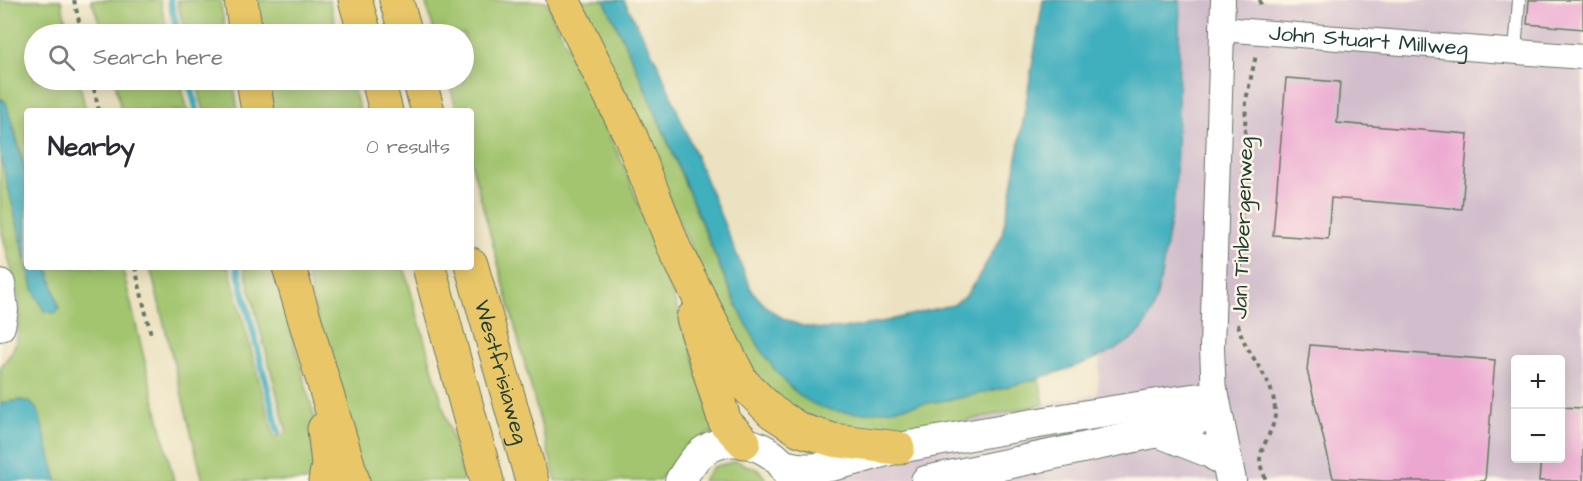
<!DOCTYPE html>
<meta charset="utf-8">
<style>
:root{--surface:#fff;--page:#f7f7f7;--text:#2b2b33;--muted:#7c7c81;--line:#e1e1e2}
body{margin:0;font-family:"Architects Daughter",sans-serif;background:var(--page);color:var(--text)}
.controls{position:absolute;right:18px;bottom:18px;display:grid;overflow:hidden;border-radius:6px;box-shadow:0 3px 15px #0003}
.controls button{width:54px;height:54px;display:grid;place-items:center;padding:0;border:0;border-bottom:2px solid var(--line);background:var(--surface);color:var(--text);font:30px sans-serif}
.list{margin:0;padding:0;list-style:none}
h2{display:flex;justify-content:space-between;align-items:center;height:78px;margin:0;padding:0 24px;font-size:26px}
h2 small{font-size:20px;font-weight:400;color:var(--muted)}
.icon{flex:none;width:33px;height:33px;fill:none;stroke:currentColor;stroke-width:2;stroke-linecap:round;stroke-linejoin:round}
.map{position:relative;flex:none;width:1583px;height:481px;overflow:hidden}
.search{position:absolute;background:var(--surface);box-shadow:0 3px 15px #0003;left:24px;top:24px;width:450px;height:66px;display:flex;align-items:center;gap:15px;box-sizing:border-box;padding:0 21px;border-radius:33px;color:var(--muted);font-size:22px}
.panel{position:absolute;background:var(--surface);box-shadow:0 3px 15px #0003;left:24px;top:108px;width:450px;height:162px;border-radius:6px}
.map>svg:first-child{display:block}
.industrial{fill:#d1bdcc;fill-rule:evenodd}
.green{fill:#a3c56f;stroke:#618152;stroke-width:1.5}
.water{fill:#41afbe;stroke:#307679;stroke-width:1.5}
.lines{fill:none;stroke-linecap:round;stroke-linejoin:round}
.stream{stroke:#41afbe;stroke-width:7}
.building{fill:#eca7d1}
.service-casing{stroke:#677765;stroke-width:14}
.minor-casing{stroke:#677765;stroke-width:26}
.tertiary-casing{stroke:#677765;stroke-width:32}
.trunk-casing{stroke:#677765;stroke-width:35}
.path{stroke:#677765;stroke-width:4;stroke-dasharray:4.5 4.5;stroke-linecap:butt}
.service{stroke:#fff;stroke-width:12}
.minor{stroke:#fff;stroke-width:24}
.tertiary{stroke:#fff;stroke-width:30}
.trunk{stroke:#e9c769;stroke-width:33}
.labels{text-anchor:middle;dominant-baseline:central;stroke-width:5;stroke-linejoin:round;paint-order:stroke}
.street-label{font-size:22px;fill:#1f3d34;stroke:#fcf5e5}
</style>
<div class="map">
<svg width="1583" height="481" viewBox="0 0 1583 481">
<rect width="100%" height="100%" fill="#fcf5e5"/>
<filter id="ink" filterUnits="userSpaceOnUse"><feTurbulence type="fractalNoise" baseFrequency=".0167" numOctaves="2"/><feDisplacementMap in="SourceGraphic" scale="12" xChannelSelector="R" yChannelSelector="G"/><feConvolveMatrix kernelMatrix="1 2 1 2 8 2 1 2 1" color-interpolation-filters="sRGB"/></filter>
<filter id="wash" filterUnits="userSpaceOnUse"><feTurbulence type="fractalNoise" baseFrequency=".008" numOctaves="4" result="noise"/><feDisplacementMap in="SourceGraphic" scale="24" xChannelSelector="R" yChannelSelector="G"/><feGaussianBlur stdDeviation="1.35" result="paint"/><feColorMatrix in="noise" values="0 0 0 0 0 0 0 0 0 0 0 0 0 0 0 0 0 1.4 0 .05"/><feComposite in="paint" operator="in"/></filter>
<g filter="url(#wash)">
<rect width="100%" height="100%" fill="#ece2c1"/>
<path class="industrial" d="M1134,0h449v481h-756l-7,-59 224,-18 53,-10zM1516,360h44v98h-44z"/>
<g class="green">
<path d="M0,0h61l8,34h-35v46h45l7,31h-59v68l-11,-47 -13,-33h-3z"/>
<path d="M91,0h69l8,34h-64z"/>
<path d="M177,0h43l6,34h-41z"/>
<path d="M252,0h77l9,34h-80z"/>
<path d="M425,0l121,1 79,167 58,155 33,107 -29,15 -28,36h-103l-85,-319v-51h-14l-9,-31h16v-46h-29z"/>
<path d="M580,0h24c35,70 63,141 93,213 26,61 54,142 106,185l148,2 88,-21 5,25 -128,27 -49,4 -84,-27 -45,-55z"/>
<path d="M115,80h65l8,31h-67z"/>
<path d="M196,80h37l5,31h-34z"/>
<path d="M267,80h84l9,31h-87z"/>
<path d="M0,154l33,134 26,20 -11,-41h74l52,214h-117l-13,-49 -22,-32 -22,3v-35l12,-16 5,-14 3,-22 -1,-17 -19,-74z"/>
<path d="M150,267h79l45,170 13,-4 -43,-166h30l42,156v58h-113z"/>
<path d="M304,267h100l60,214h-105z"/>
<path d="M736,461l23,9 8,11h-65l11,-14z"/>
</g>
<g class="water">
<path d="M604,0h20l34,64 93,225c49,71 134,28 202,16l13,-10 11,-16 24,-41 10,-45 32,-193h137c-2,63 -1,126 -5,189 -2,21 -7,42 -10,62 -4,26 -7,55 -22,77 -25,35 -164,68 -208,74 -53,7 -104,27 -146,-16 -40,-41 -64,-108 -86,-160 -32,-76 -62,-153 -99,-226z"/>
<path d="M0,99l6,3 21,77v86l-27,-111z"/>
<path d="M28,267h20l11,41 -3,5 -12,-2 -11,-22z"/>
<path d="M22,400l9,3 7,8 19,70h-57v-78z"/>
</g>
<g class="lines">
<g class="stream">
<path d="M170,0l8,34"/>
<path d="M189,80l8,31"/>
<path d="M237,267l41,164"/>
</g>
</g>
<g id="blocks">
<g class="building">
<path d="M1529,0h54v29l-56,-5z"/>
<path d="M1286,78l54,4 -3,41 131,11 -6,75 -131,-11 -3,41 -55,-4z"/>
<path d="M1310,345l185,15 -10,121h-100l-52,-3 -26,-108z"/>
<path d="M1560,407l23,1v73h-44l2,-23h19z"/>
</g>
</g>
</g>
<g filter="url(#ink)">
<use href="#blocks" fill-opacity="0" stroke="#677765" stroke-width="1.5"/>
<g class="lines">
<g class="service-casing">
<path id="service" d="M1515,52l4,-52"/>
</g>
<g class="minor-casing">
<g id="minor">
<path id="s1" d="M1222,29l361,28"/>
<path d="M1214,396l-2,-48 11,-348"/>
</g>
</g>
<g class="tertiary-casing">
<g id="tertiary">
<path d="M0,284l3,26 -3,16"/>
<path d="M1158,432l53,21 16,11"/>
<path d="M784,465c39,12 81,-11 120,-18 103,-19 206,-37 310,-51l17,85"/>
<path d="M680,481c9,-14 15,-26 31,-34 29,-15 70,3 80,34"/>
<path d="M926,481l232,-49 58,-19"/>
</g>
</g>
<g class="trunk-casing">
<g id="trunk">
<path d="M241,0l5,34"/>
<path d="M355,0l10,34"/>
<path d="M396,0l10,34"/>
<path d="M563,0l68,137 44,113 67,132 30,30 28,18 33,10 65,8"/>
<path d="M253,80l5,31"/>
<path d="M378,80l8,31"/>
<path d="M419,80l9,31"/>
<path id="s2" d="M471,264l61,217"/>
<path d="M289,267l64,214"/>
<path d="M429,267l58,214"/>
<path d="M693,318l32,104 19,20"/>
<path d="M324,429l4,35 -3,17"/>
</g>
</g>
<g class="path">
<path d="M74,0l8,34"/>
<path d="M1260,0l1,9"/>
<path d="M92,80l7,31"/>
<path d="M135,267l16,68"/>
<path d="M1240,277l6,-177 10,-45"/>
<path d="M1238,324c7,33 38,53 37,90 0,16 -16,33 -15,49 1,6 5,13 6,18"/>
</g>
<use href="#service" class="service"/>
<use href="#minor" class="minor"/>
<use href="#tertiary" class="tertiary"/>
<use href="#trunk" class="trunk"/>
</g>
</g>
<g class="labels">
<g class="street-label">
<text stroke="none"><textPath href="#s1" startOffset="147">John Stuart Millweg</textPath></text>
<text transform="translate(1243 228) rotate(-88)">Jan Tinbergenweg</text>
<text stroke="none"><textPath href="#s2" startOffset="112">Westfrisiaweg</textPath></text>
</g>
</g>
</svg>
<div class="controls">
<button>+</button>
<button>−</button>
</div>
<div class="search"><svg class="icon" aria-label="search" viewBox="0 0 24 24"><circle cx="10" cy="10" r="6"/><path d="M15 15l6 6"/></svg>Search here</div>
<section class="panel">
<h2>Nearby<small>0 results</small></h2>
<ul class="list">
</ul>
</section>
</div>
